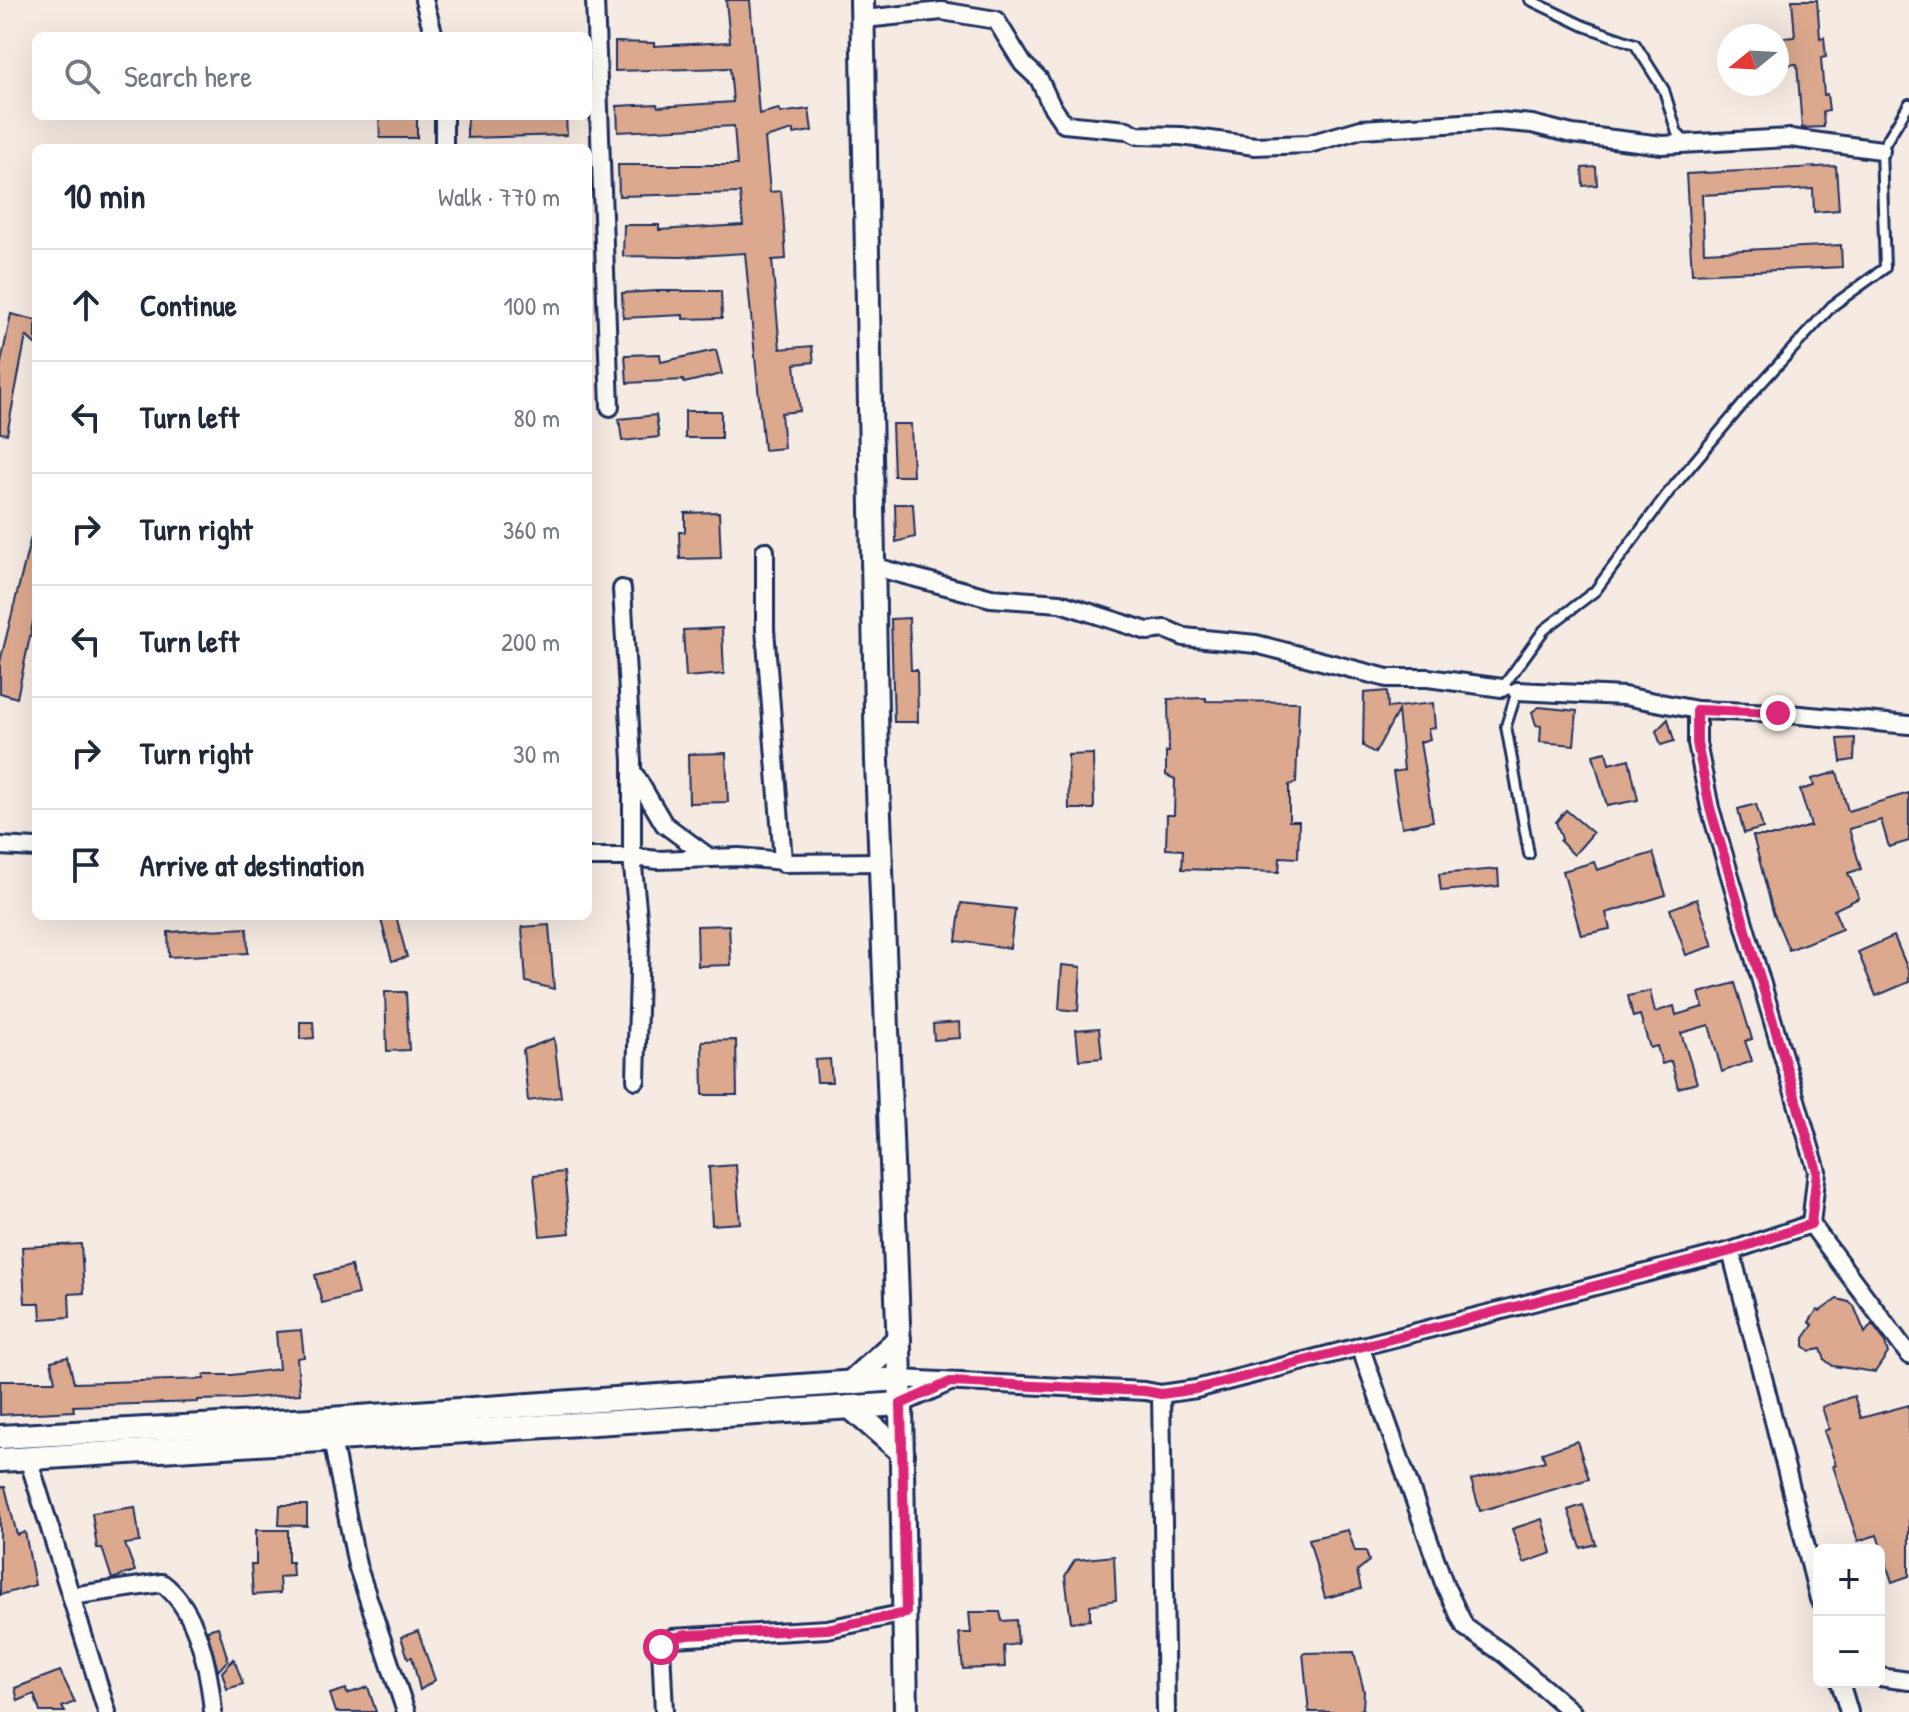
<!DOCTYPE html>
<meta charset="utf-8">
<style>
:root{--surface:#fff;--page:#f6f6f7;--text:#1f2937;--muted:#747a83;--line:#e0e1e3}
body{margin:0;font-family:"Patrick Hand",sans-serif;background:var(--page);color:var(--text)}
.controls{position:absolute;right:24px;bottom:24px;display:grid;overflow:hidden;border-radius:12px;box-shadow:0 8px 32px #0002}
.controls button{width:72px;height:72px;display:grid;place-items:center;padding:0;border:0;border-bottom:2px solid var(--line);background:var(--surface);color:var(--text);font:40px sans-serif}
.compass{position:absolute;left:1717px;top:24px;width:72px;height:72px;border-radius:50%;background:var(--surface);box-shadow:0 8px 32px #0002;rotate:252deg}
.stop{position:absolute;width:24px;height:24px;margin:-18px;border:6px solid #db2777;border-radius:50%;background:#fff}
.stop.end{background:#db2777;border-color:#fff;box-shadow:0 2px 8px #0008}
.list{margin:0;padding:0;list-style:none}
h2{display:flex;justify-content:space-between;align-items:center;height:104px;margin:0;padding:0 32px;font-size:34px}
h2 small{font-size:26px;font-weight:400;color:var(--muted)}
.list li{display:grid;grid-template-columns:52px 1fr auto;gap:24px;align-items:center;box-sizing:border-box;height:112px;padding:0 32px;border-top:2px solid var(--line)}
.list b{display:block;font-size:30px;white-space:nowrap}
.list em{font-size:26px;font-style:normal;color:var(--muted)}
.icon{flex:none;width:44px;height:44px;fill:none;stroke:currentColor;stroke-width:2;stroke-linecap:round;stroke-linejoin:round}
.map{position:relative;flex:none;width:1909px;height:1712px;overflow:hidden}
.search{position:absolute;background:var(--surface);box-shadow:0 8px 32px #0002;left:32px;top:32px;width:560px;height:88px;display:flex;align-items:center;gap:20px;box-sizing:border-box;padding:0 28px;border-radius:12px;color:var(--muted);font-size:30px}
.panel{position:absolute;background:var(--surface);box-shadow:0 8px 32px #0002;left:32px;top:144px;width:560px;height:776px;border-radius:12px}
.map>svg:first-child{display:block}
.building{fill:#dca98f;stroke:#1b2f5e;stroke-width:2}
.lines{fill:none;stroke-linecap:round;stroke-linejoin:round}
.lane-casing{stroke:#1b2f5e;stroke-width:14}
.street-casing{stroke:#1b2f5e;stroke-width:22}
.secondary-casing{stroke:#1b2f5e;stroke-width:28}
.lane{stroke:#fdfcf7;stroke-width:8}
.street{stroke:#fdfcf7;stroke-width:16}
.secondary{stroke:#fdfcf7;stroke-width:22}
.route{stroke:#db2777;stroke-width:10}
</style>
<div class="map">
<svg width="1909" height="1712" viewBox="0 0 1909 1712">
<rect width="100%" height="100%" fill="#f6ebe2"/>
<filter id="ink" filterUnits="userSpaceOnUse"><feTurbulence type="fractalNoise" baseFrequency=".0125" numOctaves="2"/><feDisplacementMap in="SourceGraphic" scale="16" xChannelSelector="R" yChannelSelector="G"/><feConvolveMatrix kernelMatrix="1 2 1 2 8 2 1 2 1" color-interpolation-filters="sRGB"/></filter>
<g filter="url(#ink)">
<g class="building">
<path d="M726,0h24l9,114 20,-5 1,4 29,-4 3,22 -19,3v-4l-28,8 5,54 11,-1 2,21 3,47 -14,1 8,89 32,-3 2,16 -19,2 5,47 -19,2 3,35 -20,2 -19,-197 -63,4 -59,-1 1,-31h35v5l84,-5 -3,-32 -121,3 -1,-31h119l-3,-39 -116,6 -1,-26 40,-2 1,3 75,-5 -3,-34 -115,3v-29l39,1v3l76,-4z"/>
<path d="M1792,0h25l3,38 4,-1 2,20 -5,1 3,37 3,-1 2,17 -6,1 1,15 -22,1 -5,-64 -17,1 -2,-27 17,-1z"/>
<path d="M379,116h38v22h-37z"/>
<path d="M467,116h99l1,19 -100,3z"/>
<path d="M1836,166l3,44 -25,2 -1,-23 -111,6 2,57 137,-7 1,22 -150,7 -6,-100z"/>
<path d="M1596,167l1,18 -14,1 -1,-18z"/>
<path d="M658,291h63l1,27 -39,1v-4l-60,3 -1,-25z"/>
<path d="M11,314l25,6v25l-10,-9 -19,98 -7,-1v-65z"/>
<path d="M716,350l6,24 -38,9 -1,-3 -56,3 -2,-28 35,-1 1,8z"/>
<rect x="685" y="411" width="36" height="27"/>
<path d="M656,415l3,22 -37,4 -3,-22z"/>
<path d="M892,424h19l2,52h-19z"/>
<path d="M895,504h18l2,33 -19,5z"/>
<path d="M719,512l2,46 -41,1 -1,-27h6v-19z"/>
<path d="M31,537l5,1v70l-19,90 -17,-5v-31z"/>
<path d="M909,618l2,52h6l1,52h-24l-3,-103z"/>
<path d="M722,628l2,46 -38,3 -3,-47z"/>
<path d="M1387,691l1,17 45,-5 2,25 -7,1 2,10 -10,3 13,79 -31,6 -9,-55 11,-2 -6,-59 -23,42 -12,-7 1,-53z"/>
<path d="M1206,698v3l93,1 -3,81 -7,2v36h10l-1,37 -18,-1 -1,15 -97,-3 1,-19 -17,-1 1,-34h7l1,-36 -9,-4v-23h3l-1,-53z"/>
<path d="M1539,707l38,4 -3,34 -34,-3 1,-16 -5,-1 -4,-13z"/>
<path d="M1668,719l6,22 -13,4 -5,-14z"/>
<path d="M1855,738l-1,22 -13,2 -3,-23z"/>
<path d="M1606,752l3,12 20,-5 9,41 -31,6 -14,-51z"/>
<path d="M726,753l2,49 -39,1 -1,-49z"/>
<path d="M1093,754l1,55h-25l-1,-54z"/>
<path d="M1837,772l11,39 61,-18v48l-20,6 -8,-27 -32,9 12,40 -13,4 11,25 -25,12 8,19 -53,21 -16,-38 -20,-76h24l34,-10 -11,-36 14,-4 -2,-7z"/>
<path d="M1756,804l7,24 -19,5 -6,-24z"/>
<path d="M1566,810l27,23 -19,22 -14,-14 2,-2 -6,-17z"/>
<path d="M1653,853l13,42 -60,18 4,16 -29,6 -18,-64 31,-9 3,8z"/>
<path d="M1498,869l1,17 -58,5 -2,-17z"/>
<path d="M1697,899l16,47 -27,9 -16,-46z"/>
<path d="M961,903l54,6 -5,39 -54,-7z"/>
<path d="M380,916h16l11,41 -15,4z"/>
<path d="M549,925l5,64 -28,-7 -4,-55z"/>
<path d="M729,925l2,40 -33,1 -1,-40z"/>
<path d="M247,928l1,25 -79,4 -1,-25z"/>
<path d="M1894,936l15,36v10l-33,14 -18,-44z"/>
<path d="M1062,965l19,2 -3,44 -19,-2z"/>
<path d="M1735,983l17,56 -7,2 7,20 -30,11 -13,-47 -28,8 16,50 -19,5 -7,-27 -9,3 -5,-18 -7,2 -10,-33 -7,2 -5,-21 22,-5 5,21 19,-6 2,9 27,-8 -4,-14z"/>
<path d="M385,992h21l3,58 -22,1z"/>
<path d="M300,1022h13l1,16 -14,1z"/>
<path d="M959,1022l1,16 -26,2 -1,-16z"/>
<path d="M1099,1028l3,30 -23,2 -3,-30z"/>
<path d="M554,1038l7,59 -33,4 -5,-51z"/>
<path d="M736,1040l1,55h-34l-1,-54z"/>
<path d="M830,1059l2,23h-15l-2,-22z"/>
<path d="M736,1165l4,58 -28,2 -3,-58z"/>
<path d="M564,1172l6,61 -30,3 -6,-61z"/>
<path d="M81,1244l3,49 -15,1 1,23 -29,2 -1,-16h-15l-3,-56z"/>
<path d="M351,1266l7,28 -36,9 -7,-28z"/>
<path d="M1837,1299l12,3 5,4 11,27 7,-9 12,16 4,13 -13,19 -42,-6 -8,-6 -4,-11 -11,2 -6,-5v-8l9,-13 -4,-3 8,-12 3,1z"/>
<path d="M301,1330l3,27 -7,1 3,36 -60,5 -42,1v2l-125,4 1,5 -74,4v-34h55l-4,-20 17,-4 6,26 130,-4v-4h28l47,-6 -3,-37z"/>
<path d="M1854,1396l7,22 48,-13v171l-17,6 -15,-47 -19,6 -25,-75 3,-1 -12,-34 5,-2 -7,-22z"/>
<path d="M1577,1441l12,38 -109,32 -9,-31 74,-19 -3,-8z"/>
<path d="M0,1487h5l12,48 8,-3 10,53 -35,10z"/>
<path d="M280,1505h27v21l-28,-1z"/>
<path d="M1583,1505l13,39 -15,4 -13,-38z"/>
<path d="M135,1507l5,35 -15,2 10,27 -23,8 -10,-31h-5l-5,-35z"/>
<path d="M1542,1519l10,34 -28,10 -12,-34z"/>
<path d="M256,1530h32v32h4l1,14 -14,1 1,16 -27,2 -2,-30h5z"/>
<path d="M1348,1530l7,21h11l3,10 -12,10 4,18 -36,9 -16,-59z"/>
<path d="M1114,1556l2,44 -26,5v15l-19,2 -6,-46 10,-16z"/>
<path d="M969,1612h31l2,9 14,-1 2,24 -14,2 1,21 -42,2 -4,-36h12z"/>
<path d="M218,1627l10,33 -10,11 -11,-41z"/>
<path d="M418,1631l17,49 -15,10 -8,-33 -4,1 -7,-21z"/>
<path d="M1354,1652l10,39 -1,17 -5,4h-49l-6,-59z"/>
<path d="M234,1659l9,25 -16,5 -5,-17z"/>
<path d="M60,1671l15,31 -13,5 3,5h-25l-6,-18 -16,7 -3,-13z"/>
<path d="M368,1687l8,25h-40l-6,-18 16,-5 1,5z"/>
</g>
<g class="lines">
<g class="lane-casing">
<g id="lane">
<path d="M1530,0l54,26 51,18 29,46 13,43 10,10"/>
<path d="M1529,854l-23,-128 11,-35 -15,-3 42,-58 51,-39 73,-98 86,-102 78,-85 53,-38 -4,-118 28,-46"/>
</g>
</g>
<g class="street-casing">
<g id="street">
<path d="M424,0l10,36"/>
<path d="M595,0l15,407"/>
<path d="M864,19l78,-8 54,9 27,44 16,15 12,26 13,19 63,6 10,5 44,1 74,10 54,-2 52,-15 136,-8 35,3 40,10 90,11 128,-7 91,12"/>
<path d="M444,116v32"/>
<path d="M765,551v78l18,232"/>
<path d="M875,567l116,31 69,5 87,28 18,-2 19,8 72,7 131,34h41l74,10"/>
<path d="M622,589l10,172v96l8,81 -4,142"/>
<path d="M1517,691l107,5 73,14"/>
<path d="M635,775l29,49 46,34"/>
<path d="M0,846l36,2"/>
<path d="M588,857h44l26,3 81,-3 44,4v2l98,-1"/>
<path d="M1811,1224l98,131"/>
<path d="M1731,1251l88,348"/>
<path d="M1360,1346l85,240 20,41 39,27 68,58"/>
<path d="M900,1379l245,12 16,3 35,-5 535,-138 80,-27 6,-53 -107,-363 -13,-65v-33l81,3 131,12"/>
<path d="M1161,1394l5,318"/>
<path d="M901,1404l47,-21"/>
<path d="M332,1440l25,125 49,147"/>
<path d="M28,1458l79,254"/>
<path d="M71,1596l91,-13c36,27 47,86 51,129"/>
<path d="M1879,1677l30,4"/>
<path d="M1840,1682l9,30"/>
<path d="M664,1712l-3,-65 11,-9 155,-9 79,-16"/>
</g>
</g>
<g class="secondary-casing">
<g id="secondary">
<path d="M862,0l15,762 24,642 5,308"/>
<path d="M850,1383l49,-44"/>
<path d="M850,1407l52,45"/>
<path d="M0,1437l330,-18 570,-40"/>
<path d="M0,1460l901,-56"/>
</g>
</g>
<use href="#lane" class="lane"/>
<use href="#street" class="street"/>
<use href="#secondary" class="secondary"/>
</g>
</g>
<g class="lines" filter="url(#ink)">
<path class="route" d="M661,1647l11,-9 15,-3 140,-6 79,-16 -5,-209 49,-22 195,9 16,3 35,-5 535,-138 80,-27 6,-53 -107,-363 -13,-65v-33l81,3"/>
</g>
</svg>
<div class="controls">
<button>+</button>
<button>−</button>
</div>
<svg class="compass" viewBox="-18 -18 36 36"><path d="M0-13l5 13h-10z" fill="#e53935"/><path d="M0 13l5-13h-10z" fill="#747a83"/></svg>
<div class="stop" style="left:661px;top:1647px"></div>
<div class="stop end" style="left:1778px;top:713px"></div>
<div class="search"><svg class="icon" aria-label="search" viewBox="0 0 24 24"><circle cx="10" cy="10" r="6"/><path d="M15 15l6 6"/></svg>Search here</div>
<section class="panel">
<h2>10 min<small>Walk · 770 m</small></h2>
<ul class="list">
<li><svg class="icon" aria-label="ahead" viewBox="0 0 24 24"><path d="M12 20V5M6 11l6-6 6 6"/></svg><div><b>Continue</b></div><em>100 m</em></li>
<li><svg class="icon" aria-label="left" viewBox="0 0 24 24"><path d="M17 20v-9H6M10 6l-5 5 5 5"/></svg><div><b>Turn left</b></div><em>80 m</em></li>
<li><svg class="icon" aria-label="right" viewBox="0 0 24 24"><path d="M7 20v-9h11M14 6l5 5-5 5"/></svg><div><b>Turn right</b></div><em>360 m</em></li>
<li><svg class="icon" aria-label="left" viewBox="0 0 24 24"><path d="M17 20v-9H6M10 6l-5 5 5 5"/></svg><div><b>Turn left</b></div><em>200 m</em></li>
<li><svg class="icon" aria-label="right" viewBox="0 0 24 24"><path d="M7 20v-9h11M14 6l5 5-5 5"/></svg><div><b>Turn right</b></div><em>30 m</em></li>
<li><svg class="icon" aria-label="arrive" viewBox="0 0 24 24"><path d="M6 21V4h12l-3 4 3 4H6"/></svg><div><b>Arrive at destination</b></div></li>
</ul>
</section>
</div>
